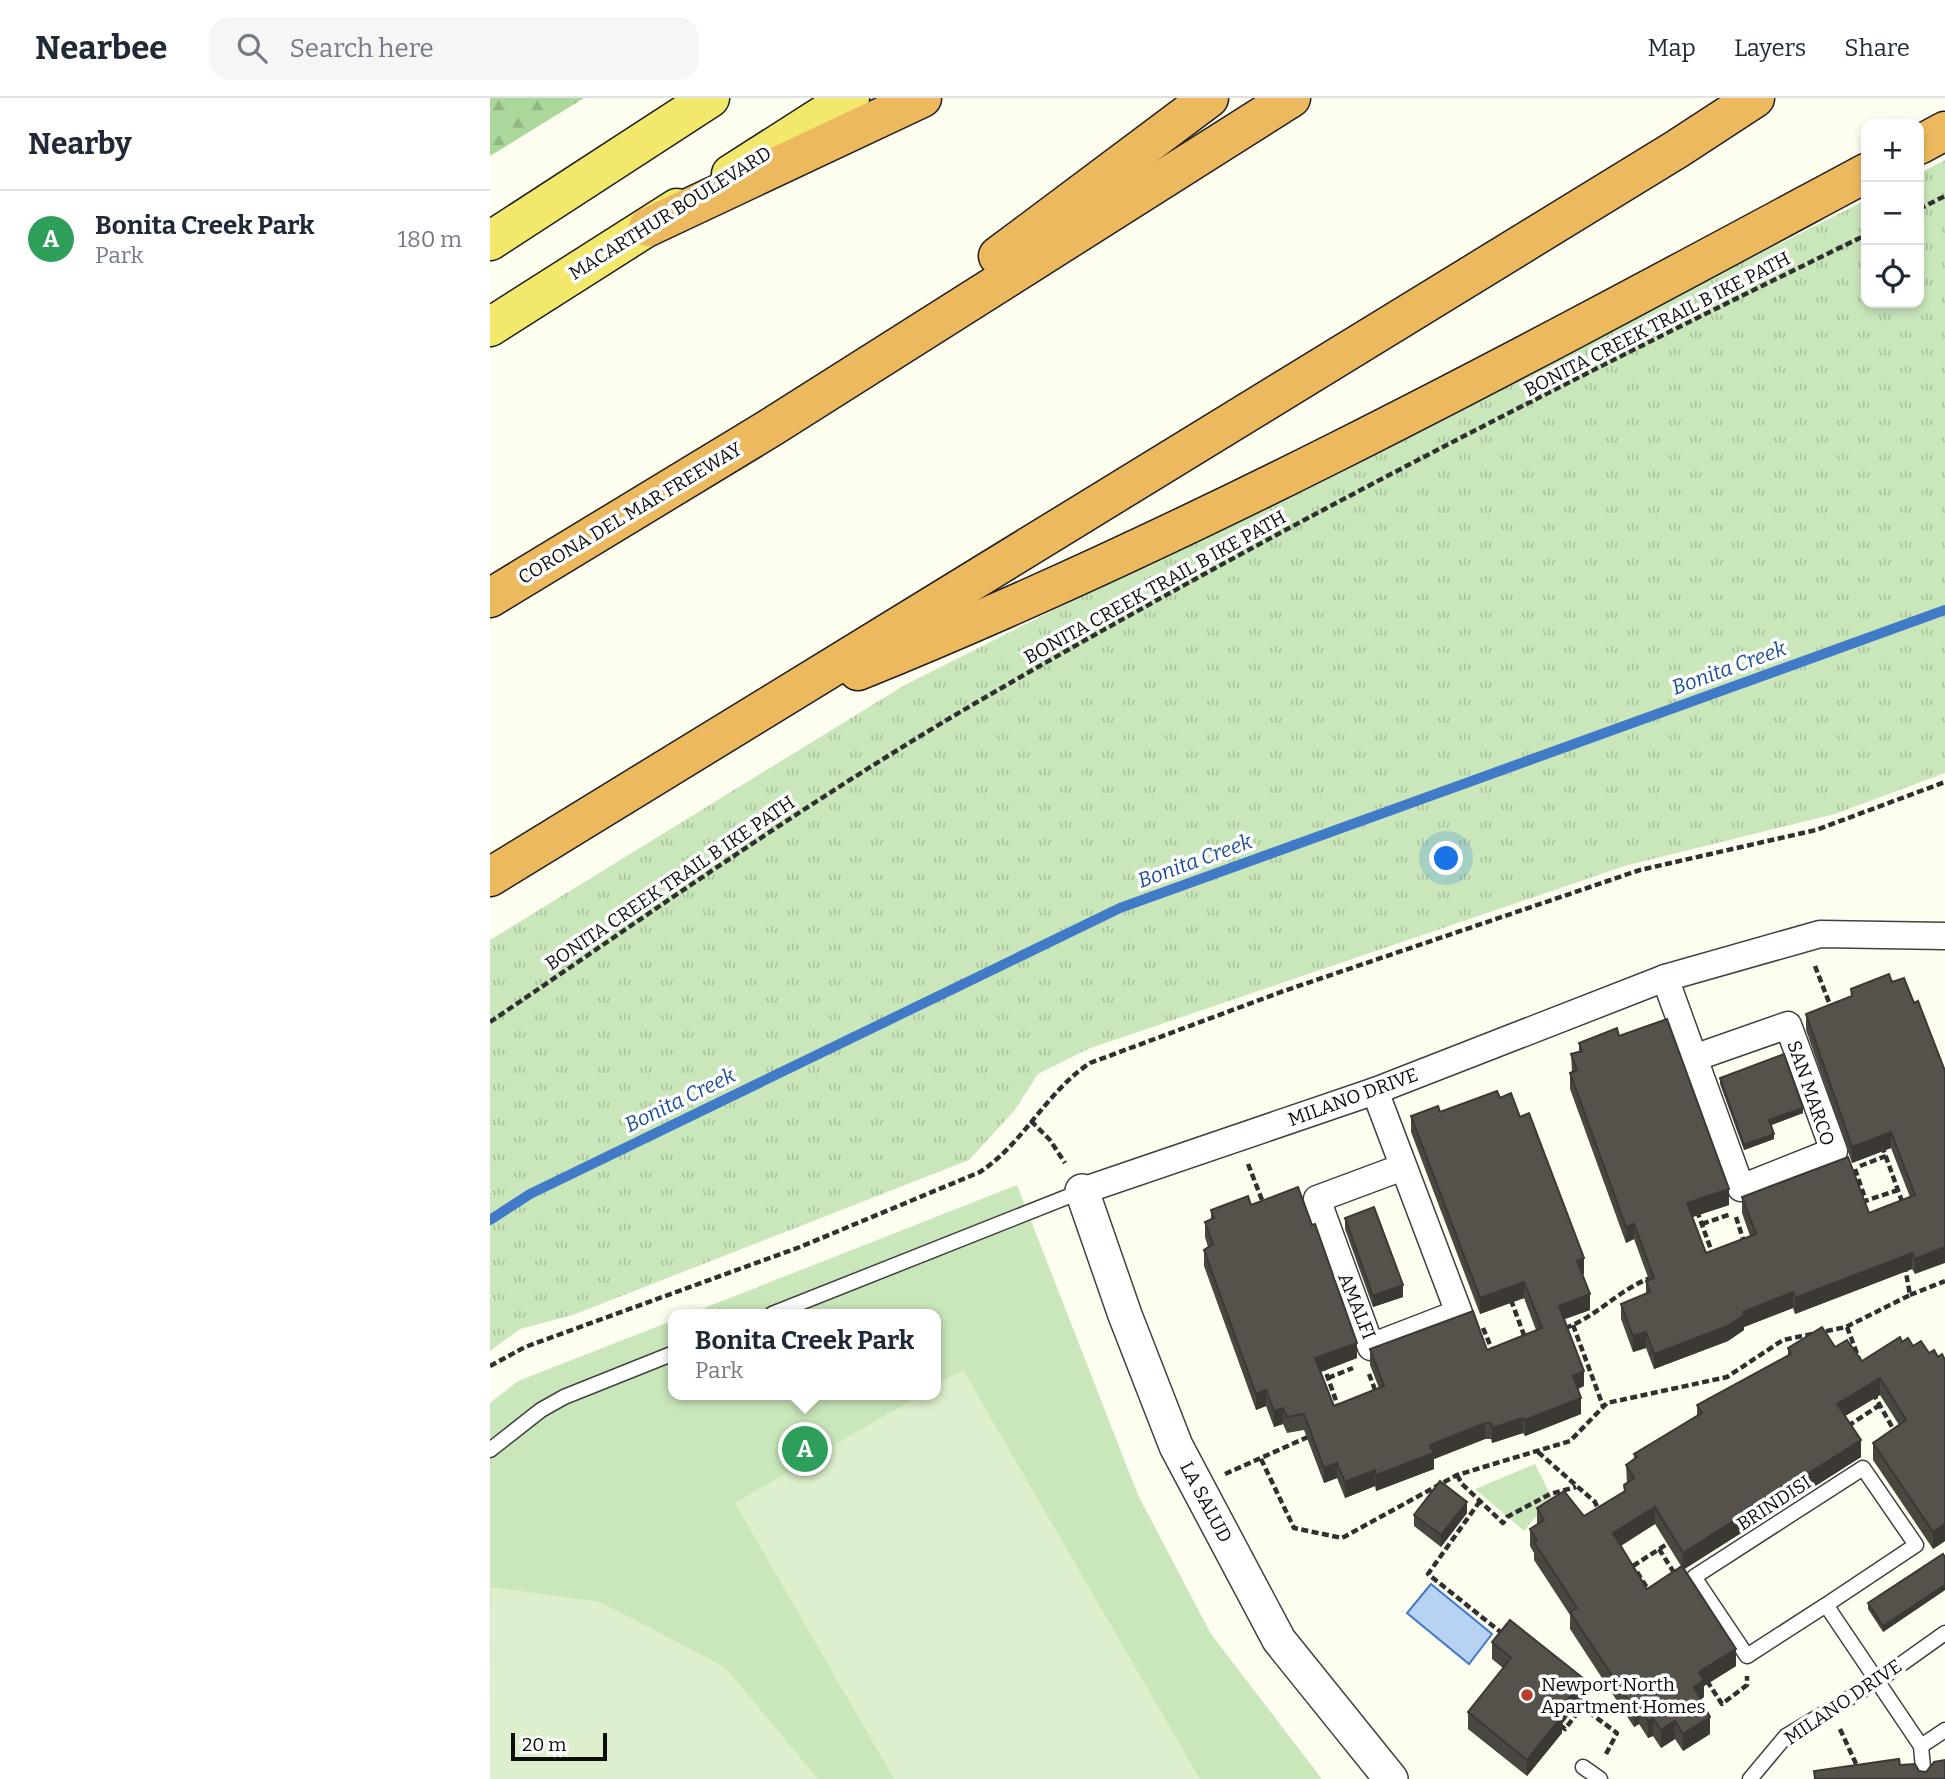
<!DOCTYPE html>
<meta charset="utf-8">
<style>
:root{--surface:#fff;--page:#f6f6f7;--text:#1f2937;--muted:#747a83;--line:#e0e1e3;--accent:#ea580c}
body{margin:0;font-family:Bitter,serif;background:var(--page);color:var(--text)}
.controls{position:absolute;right:21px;top:21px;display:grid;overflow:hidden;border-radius:14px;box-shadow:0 4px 10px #0003}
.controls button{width:63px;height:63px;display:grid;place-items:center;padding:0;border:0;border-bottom:2px solid var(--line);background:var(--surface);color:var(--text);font:35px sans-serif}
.scale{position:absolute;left:21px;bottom:18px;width:96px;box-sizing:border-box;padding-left:7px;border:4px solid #0e0e0e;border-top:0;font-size:19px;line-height:24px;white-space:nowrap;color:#0e0e0e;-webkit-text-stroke:5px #fff;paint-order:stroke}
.you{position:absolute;left:957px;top:761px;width:24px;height:24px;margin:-18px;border:5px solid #fff;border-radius:50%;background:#1a73e8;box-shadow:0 0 0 10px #1a73e833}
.badge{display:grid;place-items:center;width:46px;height:46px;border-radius:50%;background:var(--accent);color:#fff;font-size:23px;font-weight:700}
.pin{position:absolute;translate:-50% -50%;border:4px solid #fff;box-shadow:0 2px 7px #0006}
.popup{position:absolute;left:178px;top:1211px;width:273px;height:91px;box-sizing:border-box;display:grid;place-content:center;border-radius:14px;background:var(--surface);filter:drop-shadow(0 2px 5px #0005);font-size:23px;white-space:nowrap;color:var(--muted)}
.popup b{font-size:26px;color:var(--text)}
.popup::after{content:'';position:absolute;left:50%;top:100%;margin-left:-14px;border:14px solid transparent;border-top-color:var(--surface)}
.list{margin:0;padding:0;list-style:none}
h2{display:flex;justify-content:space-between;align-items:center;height:91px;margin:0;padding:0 28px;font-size:30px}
h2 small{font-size:23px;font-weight:400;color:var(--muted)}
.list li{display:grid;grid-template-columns:46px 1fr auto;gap:21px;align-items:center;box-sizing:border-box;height:98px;padding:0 28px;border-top:2px solid var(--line)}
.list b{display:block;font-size:26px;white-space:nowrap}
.list p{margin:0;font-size:23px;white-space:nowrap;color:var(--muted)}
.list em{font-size:23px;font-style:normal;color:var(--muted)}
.icon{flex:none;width:38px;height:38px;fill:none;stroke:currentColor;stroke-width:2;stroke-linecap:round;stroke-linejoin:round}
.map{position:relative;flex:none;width:1455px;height:1681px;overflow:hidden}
header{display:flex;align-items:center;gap:42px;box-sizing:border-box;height:98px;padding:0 35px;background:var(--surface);border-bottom:2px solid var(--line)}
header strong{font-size:33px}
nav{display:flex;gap:38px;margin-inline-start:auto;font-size:24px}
.search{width:490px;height:63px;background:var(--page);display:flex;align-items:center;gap:18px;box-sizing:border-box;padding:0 24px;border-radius:21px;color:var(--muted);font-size:26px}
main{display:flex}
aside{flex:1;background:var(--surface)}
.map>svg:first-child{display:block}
.grass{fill:url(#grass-tufts)}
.forest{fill:url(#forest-firs)}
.park{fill:#cae7bb}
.pitch{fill:#ddefcc}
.water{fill:#b7d2f3;stroke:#417ac7;stroke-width:2}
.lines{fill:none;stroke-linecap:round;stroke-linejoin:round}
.stream{stroke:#417ac7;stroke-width:10}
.service-casing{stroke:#414141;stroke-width:17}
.minor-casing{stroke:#414141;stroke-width:29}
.tertiary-casing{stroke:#414141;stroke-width:36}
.primary-casing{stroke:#1f1f1f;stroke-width:41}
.motorway-casing{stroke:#1f1f1f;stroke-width:41}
.path{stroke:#303030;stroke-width:4.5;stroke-dasharray:7 3.5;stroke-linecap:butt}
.service{stroke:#fff;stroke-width:14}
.minor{stroke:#fff;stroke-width:26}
.tertiary{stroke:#fff;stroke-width:33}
.primary{stroke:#f2e86c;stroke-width:38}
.motorway{stroke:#edb95f;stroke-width:38}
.wall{fill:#4a4640;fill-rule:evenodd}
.shaded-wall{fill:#3c3934}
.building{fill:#56514b;stroke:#3c3934;stroke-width:2}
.poi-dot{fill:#b83e2c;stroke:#fff;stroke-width:2.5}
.labels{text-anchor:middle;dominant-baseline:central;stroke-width:7;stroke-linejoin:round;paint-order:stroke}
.street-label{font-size:19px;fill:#0e0e0e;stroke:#fff}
.poi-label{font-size:19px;fill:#0e0e0e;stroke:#fff;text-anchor:start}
.water-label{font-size:21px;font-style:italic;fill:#1d4e9a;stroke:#fff}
</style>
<header>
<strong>Nearbee</strong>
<div class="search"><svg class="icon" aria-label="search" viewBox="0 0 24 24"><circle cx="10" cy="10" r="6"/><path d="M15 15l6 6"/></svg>Search here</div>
<nav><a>Map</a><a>Layers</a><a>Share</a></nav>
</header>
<main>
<aside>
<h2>Nearby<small></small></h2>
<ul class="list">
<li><span class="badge" style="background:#2e9e5b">A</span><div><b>Bonita Creek Park</b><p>Park</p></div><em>180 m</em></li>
</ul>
</aside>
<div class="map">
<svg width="1455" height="1681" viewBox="0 0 1455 1681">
<defs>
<pattern id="grass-tufts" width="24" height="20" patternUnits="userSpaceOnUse" patternTransform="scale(1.75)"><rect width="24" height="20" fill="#cae7bb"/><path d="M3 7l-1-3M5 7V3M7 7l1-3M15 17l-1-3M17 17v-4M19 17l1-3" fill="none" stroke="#acc5a0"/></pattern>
<pattern id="forest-firs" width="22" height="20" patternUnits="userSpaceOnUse" patternTransform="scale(1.75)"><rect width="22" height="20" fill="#acd79b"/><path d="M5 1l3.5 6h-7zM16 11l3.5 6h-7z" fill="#93b784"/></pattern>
</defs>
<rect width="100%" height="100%" fill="#fefef0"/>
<path class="grass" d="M1455,62v613l-110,41 -207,51 -540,184 -50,25 -24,37 -45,49 -396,155 -53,14 -30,22v-411l413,-254 963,-486v103h53v-129z"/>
<path class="forest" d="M0,0h94l-94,58z"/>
<g class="park">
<path d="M527,1087l121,310 73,139 111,145h-832v-376l28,-22 156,-61v75h262v-81h-247z"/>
<path d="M1045,1366l17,34 -28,33 -49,-42z"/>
</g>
<g class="pitch">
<path d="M473,1272l237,409h-306l-159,-276 185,-108h16v-10z"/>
<path d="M1,1489l109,15 125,65 93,112h-328z"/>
</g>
<path class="water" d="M941,1486l61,50 -23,30 -62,-51z"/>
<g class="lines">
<path class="stream" d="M0,1122l40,-26 590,-286 825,-298"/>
<g class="service-casing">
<g id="service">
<path d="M282,1216l310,-123"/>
<path d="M0,1352l51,-40 23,-13 110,-44"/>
<path d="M1336,1507l-79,51 -53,-79 169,-109 53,77 -90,60 95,141 3,33"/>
<path d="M1431,1648l24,-16"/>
<path d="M1093,1669l17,12"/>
<path d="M1260,1681l36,-43 90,-54 69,-49"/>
</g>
</g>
<g class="minor-casing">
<g id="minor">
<path d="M1175,880l76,210 93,-37 -46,-126 -94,33"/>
<path d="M885,993l84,222 -88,34 -54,-148 86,-32"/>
<path d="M592,1093l293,-100 290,-113 155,-44 125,2"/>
</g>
</g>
<g class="tertiary-casing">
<path id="tertiary" d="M592,1093l43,124 51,131 103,194 112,139"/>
</g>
<g class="primary-casing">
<g id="primary">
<path d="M241,76l119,-76"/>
<path d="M0,143l220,-143"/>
<path d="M0,229l187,-119"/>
</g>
</g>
<g class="motorway-casing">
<g id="motorway">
<path d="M1429,47l26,-14"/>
<path d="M158,129l274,-129"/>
<path d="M508,158l211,-158"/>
<path d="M0,500l280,-170 521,-330"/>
<path d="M368,573c348,-141 678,-321 1008,-498"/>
<path d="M0,779l1187,-728 78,-51"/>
</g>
</g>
<g class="path">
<path d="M1429,111l26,-13"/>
<path d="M1325,868l17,44"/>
<path d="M0,924c165,-112 328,-228 501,-328 285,-165 579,-315 875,-459"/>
<path d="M541,1023l19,19 15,23"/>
<path d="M1392,1048l21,58"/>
<path d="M758,1066l16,41"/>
<path d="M1370,1068l26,-10"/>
<path d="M1365,1071l11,32"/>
<path d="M1372,1104l36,-12"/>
<path d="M1207,1113l16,44"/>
<path d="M1246,1119l8,25"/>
<path d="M1212,1126l29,-10"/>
<path d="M1420,1197l35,-14"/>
<path d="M1021,1202l14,38"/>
<path d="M1083,1227l30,81"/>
<path d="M1357,1229l12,32"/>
<path d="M993,1230l10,24"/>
<path d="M1075,1230c32,-11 55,-40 88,-51"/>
<path d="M833,1266l16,45"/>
<path d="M0,1268l35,-19 275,-100 180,-75c44,-29 66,-80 110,-109l191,-71 359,-122 176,-40 129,-48"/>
<path d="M879,1276l8,21"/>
<path d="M838,1280l25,-10"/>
<path d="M1383,1295l23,41"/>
<path d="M1358,1328l32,-21"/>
<path d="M1048,1354l57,50 4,9"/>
<path d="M771,1361l33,69 48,10 115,-63 113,-34 37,-38 120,-26 56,-37 63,-13 64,-32 -5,-28"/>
<path d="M735,1376l85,-38"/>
<path d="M967,1377l5,9 41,39 4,-6 43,-23 26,-7"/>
<path d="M990,1403l-52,73 75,60 2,-2"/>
<path d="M1169,1451l14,22"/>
<path d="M1143,1468l37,-24"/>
<path d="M1147,1474l12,19"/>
<path d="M1217,1583l15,23 25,-19v-9"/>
<path d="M1091,1586l8,7 -10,12 3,4"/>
<path d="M1070,1627l5,4 17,-22 35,26 -12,23"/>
<path d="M1350,1631l23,50"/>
</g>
<use href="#service" class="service"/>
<use href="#minor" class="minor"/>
<use href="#tertiary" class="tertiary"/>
<use href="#primary" class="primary"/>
<use href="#motorway" class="motorway"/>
</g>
<g class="wall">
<path d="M1402,884l22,21 4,-2 -3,273 -3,-5 -117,45 -2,-6 -49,19v3l-16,11 -74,28 -8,-21 -13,4 -12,-33v-15l25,-10v-13l3,-1 -15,-41 -8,4 -56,-154v-16l2,-1 -1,-18 8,-2v-9l40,-7 110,169 -37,12 14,36 44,-17 -8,-23v-16l127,16 41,-16 -19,-49 -39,15 -46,-133v-16l45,-17v-8z"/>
<path d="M1230,980l83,35 -32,12 3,14 -30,11 -24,-66z"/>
<path d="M1010,1000l84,176 -2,1 8,35 -25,9 19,67 -6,3 3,25 -56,22 -2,-3 -31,10 -1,-4h-6l-51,20v10l-58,22 -1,-5 -30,12 -8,-20 -13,5 -20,-53 -17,3 -4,-9 -9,3 -8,-21 -10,4 -52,-144v-16l4,-3 -3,-10v-15l6,-2v-10l40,-5 106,153 -36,14 13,34 45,-18 -9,-23v-16l117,1 49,-20 -12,-32 -44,16 -69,-182v-16l29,-4z"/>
<path d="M855,1120l58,79 -30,10 -28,-78z"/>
<path d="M1412,1244l43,18v181l-12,8 -60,-89v-17l26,-18 -19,-30 -35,21 16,41 -177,112 52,97 -32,20v11l-3,2 9,35 -27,17 -8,-12 -14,9 -8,-12 -5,2 -9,-14 -5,3 -64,-98v-14l-36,-55v-7l-4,-7v-17l7,-4v-17l47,8 40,-24v-7l3,-2 -1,-18 8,-6v-5l63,-39v-10l91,-49v-8l47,-1 27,14zM1165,1426l26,42 -34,23 -26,-43z"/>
<path d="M977,1415l-26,34 -27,-21v-11z"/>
<path d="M1455,1459v33l-62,42 -15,-23v-6z"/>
<path d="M1002,1544l92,54 -22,28v9l-35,43 -59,-47v-17l35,-44 -11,-9z"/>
</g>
<g class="shaded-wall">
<path d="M1313,1010v5l-34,13v-6z"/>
<path d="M1401,1034v16l-39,15v-16z"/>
<path d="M1284,1036v5l-30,11v-5z"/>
<path d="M1239,1091v16l-42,14v-16z"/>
<path d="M1144,1126v15l-8,4v-16z"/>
<path d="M1455,1149v16l-30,11v-15z"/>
<path d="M1422,1155v16l-117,45v-16z"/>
<path d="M1094,1160v16l-7,3v-16z"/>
<path d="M1034,1184v16l-44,16v-16z"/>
<path d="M913,1187v12l-30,10v-11z"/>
<path d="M1303,1194v16l-49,19v3l-16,11 -74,28v-15l89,-42z"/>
<path d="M1100,1196v16l-31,11v-15z"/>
<path d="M1156,1234v16l-13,4v-16z"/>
<path d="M867,1245v15l-42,16v-16z"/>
<path d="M1094,1273v15l-11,5v-15z"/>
<path d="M1390,1280v17l-43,26v-17z"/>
<path d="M776,1292v16l-10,4v-16z"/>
<path d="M1091,1300v16l-56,22v-16z"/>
<path d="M793,1310v16l-9,3v-16z"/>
<path d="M1033,1320v15l-31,10v-15z"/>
<path d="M995,1325v16l-51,20v10l-58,22v-16l54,-30z"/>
<path d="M1371,1342v17l-178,113v-17z"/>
<path d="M847,1365v15l-13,5v-15z"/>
<path d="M885,1372v16l-30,12v-16z"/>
<path d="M977,1404v11l-26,34v-12z"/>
<path d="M1165,1409v17l-42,26v-17z"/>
<path d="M1455,1426v17l-12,8v-17z"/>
<path d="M1455,1487v5l-62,42v-6z"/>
<path d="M1246,1551v17l-32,20v11l-10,7v-17l5,-15z"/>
<path d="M1094,1581v17l-22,28v9l-35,43v-16l30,-47z"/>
<path d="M1149,1608v18l-5,3v-18z"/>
<path d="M1220,1619v17l-27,17v-17z"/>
<path d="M1163,1620v18l-5,2v-17z"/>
<path d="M1185,1623v18l-14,9v-18z"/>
</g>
<g class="building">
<path d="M1399,876l3,8 12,-4 10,25 4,-2 27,70v176l-30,12 -3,-6 -117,45 -2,-6 -50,20 1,3 -16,11 -74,28 -8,-22 -13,4 -12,-32 29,-12 -4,-11 8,-3 -20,-54 -8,3 -56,-154 7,-3 -6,-16 11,-3 -3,-8 38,-15 2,8 48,-17 62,170 -42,14 19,50 50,-19 -14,-37 106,-40 21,56 46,-18 -24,-63 -39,15 -46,-133 46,-18 -1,-7z"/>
<path d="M1294,956l19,54 -34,12 5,14 -30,11 -24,-67z"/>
<path d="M1007,993l3,7 11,-5 9,24 9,-4 55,145 -7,3 13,33 -31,12 25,65 -11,5 8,22 -56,22 -2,-2 -31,10 -1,-5h-6l-55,22 4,8 -58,22 -1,-5 -30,12 -8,-19 -13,5 -20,-54 -17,3 -4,-9 -9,3 -8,-21 -10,4 -52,-144 9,-6 -8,-22 9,-4 -3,-8 37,-14 3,9 47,-18 14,38 3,-1 42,119 -42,15 19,48 50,-20 -14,-37 103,-38 14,39 55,-22 -18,-46 -44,16 -69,-182 27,-10 2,6z"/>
<path d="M884,1109l29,78 -30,11 -28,-78z"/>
<path d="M1332,1229l13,20 12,-7 15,21 38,-24 2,5 6,-4 5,8 8,-5 8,12 5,-3 4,7 4,-3 3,6v164l-12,8 -60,-89 33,-23 -26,-42 -43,26 24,36 -178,113 -28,-46 -42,26 34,56 35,-23 54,83 -37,23 5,8 -10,7 16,30 -27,17 -8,-13 -14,9 -8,-12 -5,3 -9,-15 -5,3 -64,-97 7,-4 -43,-66 3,-1 -7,-12 14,-9 -7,-12 27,-17 20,25 41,-25 -1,-6 10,-7 -8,-13 11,-8 -3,-3 68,-41 -5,-8 94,-51 -3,-6z"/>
<path d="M950,1383l27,21 -26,33 -27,-20z"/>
<path d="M1453,1456l2,3v28l-62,41 -15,-23z"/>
<path d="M1020,1522l74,59 -27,34 5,3 -35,44 -59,-48 43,-54 -19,-16z"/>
<path d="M1409,1661l1,6 15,-1 4,7 7,1 8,-10 11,-2v19h-130l-1,-8z"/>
</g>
<circle class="poi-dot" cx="1037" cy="1597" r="7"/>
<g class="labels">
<g class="street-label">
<text transform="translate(180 115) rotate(-32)">MACARTHUR BOULEVARD</text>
<text transform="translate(1167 226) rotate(-27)">BONITA CREEK TRAIL B IKE PATH</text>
<text transform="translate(140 415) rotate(-31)">CORONA DEL MAR FREEWAY</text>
<text transform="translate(665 489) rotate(-29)">BONITA CREEK TRAIL B IKE PATH</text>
<text transform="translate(180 785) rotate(-34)">BONITA CREEK TRAIL B IKE PATH</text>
<text transform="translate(1321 995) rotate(71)">SAN MARCO</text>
<text transform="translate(863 999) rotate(-20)">MILANO DRIVE</text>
<text transform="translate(867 1208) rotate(68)">AMALFI</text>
<text transform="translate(716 1404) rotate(62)">LA SALUD</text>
<text transform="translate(1284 1405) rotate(-33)">BRINDISI</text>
<text transform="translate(1353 1604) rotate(-34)">MILANO DRIVE</text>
</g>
<g class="poi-label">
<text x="1051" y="1586">Newport North<tspan x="1051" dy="22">Apartment Homes</tspan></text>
</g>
<g class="water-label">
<text transform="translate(1239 570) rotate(-20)">Bonita Creek</text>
<text transform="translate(705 763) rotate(-20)">Bonita Creek</text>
<text transform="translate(190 1002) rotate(-26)">Bonita Creek</text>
</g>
</g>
</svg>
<div class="controls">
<button>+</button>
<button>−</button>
<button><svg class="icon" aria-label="locate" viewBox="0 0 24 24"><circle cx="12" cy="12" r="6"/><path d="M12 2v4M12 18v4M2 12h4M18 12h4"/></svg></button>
</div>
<div class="scale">20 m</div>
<div class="you"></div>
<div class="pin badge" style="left:315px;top:1351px;background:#2e9e5b">A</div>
<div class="popup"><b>Bonita Creek Park</b>Park</div>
</div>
</main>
